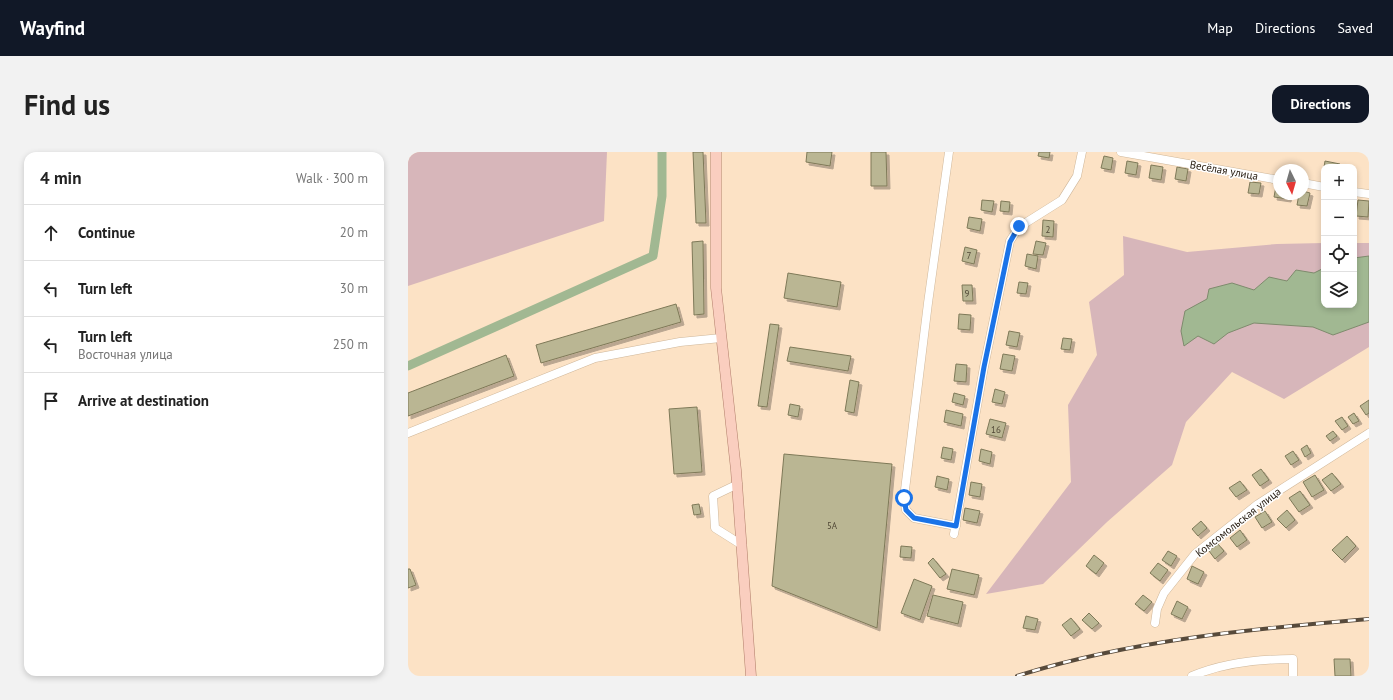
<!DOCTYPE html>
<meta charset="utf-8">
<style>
:root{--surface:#fff;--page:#f2f2f2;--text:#222;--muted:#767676;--line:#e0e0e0;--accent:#111827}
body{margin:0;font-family:"PT Sans",sans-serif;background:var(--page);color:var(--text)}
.controls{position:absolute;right:12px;top:12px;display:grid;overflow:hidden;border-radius:8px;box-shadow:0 2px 6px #0003}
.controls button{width:36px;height:36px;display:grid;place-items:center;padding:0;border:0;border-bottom:1px solid var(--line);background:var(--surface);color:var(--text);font:20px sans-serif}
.compass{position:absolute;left:865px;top:12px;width:36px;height:36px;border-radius:50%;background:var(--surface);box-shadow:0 2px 6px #0003;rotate:175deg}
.stop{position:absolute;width:12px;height:12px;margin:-9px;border:3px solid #1a73e8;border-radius:50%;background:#fff}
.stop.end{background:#1a73e8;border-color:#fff;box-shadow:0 1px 4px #0008}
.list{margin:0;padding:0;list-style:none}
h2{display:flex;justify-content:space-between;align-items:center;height:52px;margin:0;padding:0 16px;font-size:17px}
h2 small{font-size:13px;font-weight:400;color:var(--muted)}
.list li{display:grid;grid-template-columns:26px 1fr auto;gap:12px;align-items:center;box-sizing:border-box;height:56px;padding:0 16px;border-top:1px solid var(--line)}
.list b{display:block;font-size:15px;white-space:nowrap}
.list p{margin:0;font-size:13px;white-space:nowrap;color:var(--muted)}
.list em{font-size:13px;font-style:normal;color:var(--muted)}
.icon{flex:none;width:22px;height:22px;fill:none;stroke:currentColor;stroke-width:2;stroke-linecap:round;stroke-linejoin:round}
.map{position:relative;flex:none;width:961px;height:524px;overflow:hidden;border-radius:12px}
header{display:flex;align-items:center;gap:24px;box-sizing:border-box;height:56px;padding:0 20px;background:var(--accent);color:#fff}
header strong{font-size:19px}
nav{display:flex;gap:22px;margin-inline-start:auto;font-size:14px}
.intro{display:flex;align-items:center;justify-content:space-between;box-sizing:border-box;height:96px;padding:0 24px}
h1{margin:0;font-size:28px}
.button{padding:10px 18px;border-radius:12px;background:var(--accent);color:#fff;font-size:14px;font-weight:700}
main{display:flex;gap:24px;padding:0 24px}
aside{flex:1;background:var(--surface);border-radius:12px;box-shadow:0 2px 6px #0003}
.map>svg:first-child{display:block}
.green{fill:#d7b6ba}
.water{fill:#a1b892;stroke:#7e8b6d}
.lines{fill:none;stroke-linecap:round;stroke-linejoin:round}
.canal{stroke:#a1b892;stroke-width:9}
.building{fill:#bab693;stroke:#7e7958;filter:url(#shadow)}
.minor-casing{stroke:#cfb79a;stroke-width:9}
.major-casing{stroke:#b07d69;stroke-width:11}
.minor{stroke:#fff;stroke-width:8}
.major{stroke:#facebf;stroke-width:10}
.rail-casing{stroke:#574a3b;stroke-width:4}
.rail{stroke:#fff;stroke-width:2.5;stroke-dasharray:8;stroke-linecap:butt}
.route{stroke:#1a73e8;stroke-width:5}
.labels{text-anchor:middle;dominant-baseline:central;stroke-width:3;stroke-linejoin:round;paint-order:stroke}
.number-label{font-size:9px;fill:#4f4635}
.street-label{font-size:11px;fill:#2b2116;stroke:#fff}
</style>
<header>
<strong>Wayfind</strong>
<nav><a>Map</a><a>Directions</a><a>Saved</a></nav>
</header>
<div class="intro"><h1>Find us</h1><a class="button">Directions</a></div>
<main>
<aside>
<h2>4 min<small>Walk · 300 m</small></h2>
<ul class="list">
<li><svg class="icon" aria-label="ahead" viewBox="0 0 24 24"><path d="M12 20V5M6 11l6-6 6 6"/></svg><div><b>Continue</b></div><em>20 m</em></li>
<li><svg class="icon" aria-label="left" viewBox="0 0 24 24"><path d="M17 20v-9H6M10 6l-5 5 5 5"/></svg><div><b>Turn left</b></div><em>30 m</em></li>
<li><svg class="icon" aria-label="left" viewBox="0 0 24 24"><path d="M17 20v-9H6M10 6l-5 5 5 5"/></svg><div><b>Turn left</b><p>Восточная улица</p></div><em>250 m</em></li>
<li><svg class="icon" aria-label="arrive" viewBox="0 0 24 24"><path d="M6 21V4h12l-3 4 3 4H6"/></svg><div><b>Arrive at destination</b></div></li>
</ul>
</aside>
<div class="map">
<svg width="961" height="524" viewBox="0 0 961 524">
<defs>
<filter id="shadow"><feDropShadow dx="3" dy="3" stdDeviation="0" flood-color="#0004"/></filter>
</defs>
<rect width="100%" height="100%" fill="#fce2c5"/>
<g class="green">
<path d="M0,0h199l-3,69 -196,65z"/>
<path d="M715,84l64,16 90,-8 47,-1v62h30v-62h15v104l-85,52 -52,-27 -46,50 -14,43 -65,57 -64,62 -57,10 85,-112 -3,-77 29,-50 -8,-53 35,-27z"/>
</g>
<path class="water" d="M961,104v66l-36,13 -20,-8 -59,-4 -26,10 -14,11 -16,-8 -14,10 -3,-15 4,-20 22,-12 2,-10 23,-6 22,7 15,-13 18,4 9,-11 18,3 10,-5v37h30v-47z"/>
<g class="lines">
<path class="canal" d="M0,214l245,-110 9,-60v-44"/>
</g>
<g class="building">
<path d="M285,0h10l3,71h-10z"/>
<path d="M399,0h25l-2,14 -24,-4z"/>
<path d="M463,0h15l1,34h-16z"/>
<path d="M631,0h11l-1,6 -11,-2z"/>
<path d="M696,4l9,2 -2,12 -10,-2z"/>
<path d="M719,9l11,2 -2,12 -11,-2z"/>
<path d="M917,9l15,3 -1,3h-15z"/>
<path d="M743,13l12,2 -2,13 -12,-2z"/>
<path d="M769,15l11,2 -2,12 -11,-2z"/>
<path d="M842,30l11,1 -2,11 -11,-1z"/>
<path d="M868,34l3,1v7h10l-1,5 -14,-2z"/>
<path d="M895,39l7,2 -3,13 -10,-1 2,-11h4z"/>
<path d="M574,48l12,1 -2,11 -11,-2z"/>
<path d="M950,48l11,1 -1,16 -12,-1z"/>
<path d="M593,49l9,1 -1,10 -9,-1z"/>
<path d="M561,65l13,2 -2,12 -13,-3z"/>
<path d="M635,68l11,1 -1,16 -11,-1z"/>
<path d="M295,89l1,73 -10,1 -2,-73z"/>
<path d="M628,89l10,2 -3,12 -10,-1z"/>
<path d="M557,95l12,3 -3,14 -12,-3z"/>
<path d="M619,102l11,2 -2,13 -11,-3z"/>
<path d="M380,121l53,9 -4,25 -53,-9z"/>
<path d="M611,130l9,1 -2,11 -9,-1z"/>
<path d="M554,133h10l1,16h-10z"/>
<path d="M268,152l5,18 -140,41 -5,-18z"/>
<path d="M551,162l12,1 -1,15 -12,-1z"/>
<path d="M362,172l9,1 -12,82 -9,-1z"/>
<path d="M601,179l11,2 -3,14 -11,-2z"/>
<path d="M655,186l9,1 -2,11 -9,-1z"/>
<path d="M382,195l61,9 -3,15 -61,-10z"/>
<path d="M595,202l12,2 -3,15 -12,-2z"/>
<path d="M98,203l8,21 -106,40v-23z"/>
<path d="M548,212l11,1 -1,17 -12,-1z"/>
<path d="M442,228l9,2 -5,31 -9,-2z"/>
<path d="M587,237l10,3 -3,12 -10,-2z"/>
<path d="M546,241l11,3 -2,9 -11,-3z"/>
<path d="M961,248v13l-3,2 -6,-9z"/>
<path d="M382,252l10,2 -2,11 -10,-2z"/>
<path d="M289,255l5,65 -28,2 -5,-65z"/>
<path d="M538,258l17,4 -2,12 -17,-4z"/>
<path d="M946,261l5,8 -6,3 -5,-7z"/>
<path d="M934,265l6,9 -6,4 -7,-9z"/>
<path d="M582,267l16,4 -4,15 -16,-4z"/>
<path d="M925,279l4,5 -7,5 -4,-5z"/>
<path d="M899,293l4,8 -6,4 -4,-8z"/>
<path d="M535,295l10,2 -2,11 -10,-2z"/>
<path d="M573,297l11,3 -2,12 -11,-3z"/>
<path d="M885,299l6,9 -8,5 -6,-9z"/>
<path d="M376,302l108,10 -15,164 -105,-42z"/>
<path d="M853,317l8,11 -9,6 -8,-11z"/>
<path d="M924,321l9,11 -10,7 -9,-11z"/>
<path d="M907,323l9,15 -12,7 -9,-15z"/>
<path d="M529,324l12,3 -2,11 -12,-3z"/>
<path d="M832,329l7,9 -11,7 -7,-9z"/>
<path d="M563,330l11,2 -2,13 -11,-2z"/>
<path d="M892,339l10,14 -11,7 -10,-14z"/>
<path d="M291,352l2,10 -7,1 -2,-10z"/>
<path d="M557,356l15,3 -3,12 -14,-3z"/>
<path d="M879,358l8,10 -9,8 -9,-9z"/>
<path d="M857,359l7,11 -10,6 -7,-11z"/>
<path d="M793,369l6,7 -9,8 -6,-7z"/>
<path d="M832,378l7,10 -10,7 -7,-9z"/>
<path d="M939,384l9,10 -14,14 -10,-10z"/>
<path d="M810,392l6,7 -9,8 -6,-8z"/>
<path d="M493,394l11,1 -1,11 -11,-1z"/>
<path d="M760,399l9,5 -6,10 -9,-6z"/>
<path d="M686,403l10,8 -8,11 -10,-8z"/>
<path d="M525,406l13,16 -6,4 -12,-15z"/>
<path d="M750,411l10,7 -8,11 -10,-8z"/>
<path d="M784,414l12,6 -6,12 -11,-5z"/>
<path d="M0,417h2l6,16 -8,3z"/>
<path d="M544,417l27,6 -5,20 -27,-6z"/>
<path d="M506,427l18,7 -12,34 -19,-7z"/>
<path d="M525,443l30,7 -5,22 -31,-8z"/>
<path d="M735,443l9,7 -8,9 -9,-7z"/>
<path d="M769,449l11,6 -6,12 -11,-5z"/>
<path d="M681,461l10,10 -7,6 -10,-9z"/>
<path d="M618,464l12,3 -3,11 -12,-2z"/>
<path d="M663,466l9,11 -9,7 -9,-11z"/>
<path d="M926,507h16l1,17h-16z"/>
</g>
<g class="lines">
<g class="minor-casing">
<g id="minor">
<path d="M541,0l-21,151 -24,195 2,12 8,8 42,8"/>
<path d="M713,0l158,28"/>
<path d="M895,31l21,4"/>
<path d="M946,40l15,2"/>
<path d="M0,281l187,-75 85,-16 41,-4"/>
<path d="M330,332l-25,12 2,32 27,17"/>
<path d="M546,382l30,-167 26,-126 9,-14 43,-27 15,-24 5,-24"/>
<path d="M747,471l2,-14 7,-16 31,-39 63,-50 111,-71"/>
<path d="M784,524c31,-13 67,-17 101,-17v17"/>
</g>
</g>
<g class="major-casing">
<path id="major" d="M308,0v136l20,182 15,206"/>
</g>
<use href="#minor" class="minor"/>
<use href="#major" class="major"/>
<g class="rail-casing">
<path id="rail" d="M609,524c114,-36 234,-47 352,-57"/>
</g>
<use href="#rail" class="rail"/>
</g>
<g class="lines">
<path class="route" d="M496,346l2,12 8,8 42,8 28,-159 26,-125 9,-16"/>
</g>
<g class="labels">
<g class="number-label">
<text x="640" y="77">2</text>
<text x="561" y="103">7</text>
<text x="559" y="141">9</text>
<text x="588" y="277">16</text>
<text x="424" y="373">5А</text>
</g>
<g class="street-label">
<text transform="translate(816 18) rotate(10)">Весёлая улица</text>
<text transform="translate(830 370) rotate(-38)">Комсомольская улица</text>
</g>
</g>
</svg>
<div class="controls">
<button>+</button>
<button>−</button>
<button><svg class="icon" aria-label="locate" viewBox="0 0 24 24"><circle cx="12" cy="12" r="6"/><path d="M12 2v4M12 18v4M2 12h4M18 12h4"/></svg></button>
<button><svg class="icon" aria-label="layers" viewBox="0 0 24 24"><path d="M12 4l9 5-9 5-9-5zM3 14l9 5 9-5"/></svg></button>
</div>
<svg class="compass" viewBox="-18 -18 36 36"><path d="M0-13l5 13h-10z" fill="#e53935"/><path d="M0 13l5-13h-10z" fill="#767676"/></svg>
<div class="stop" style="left:496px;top:346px"></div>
<div class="stop end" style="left:611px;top:74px"></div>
</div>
</main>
